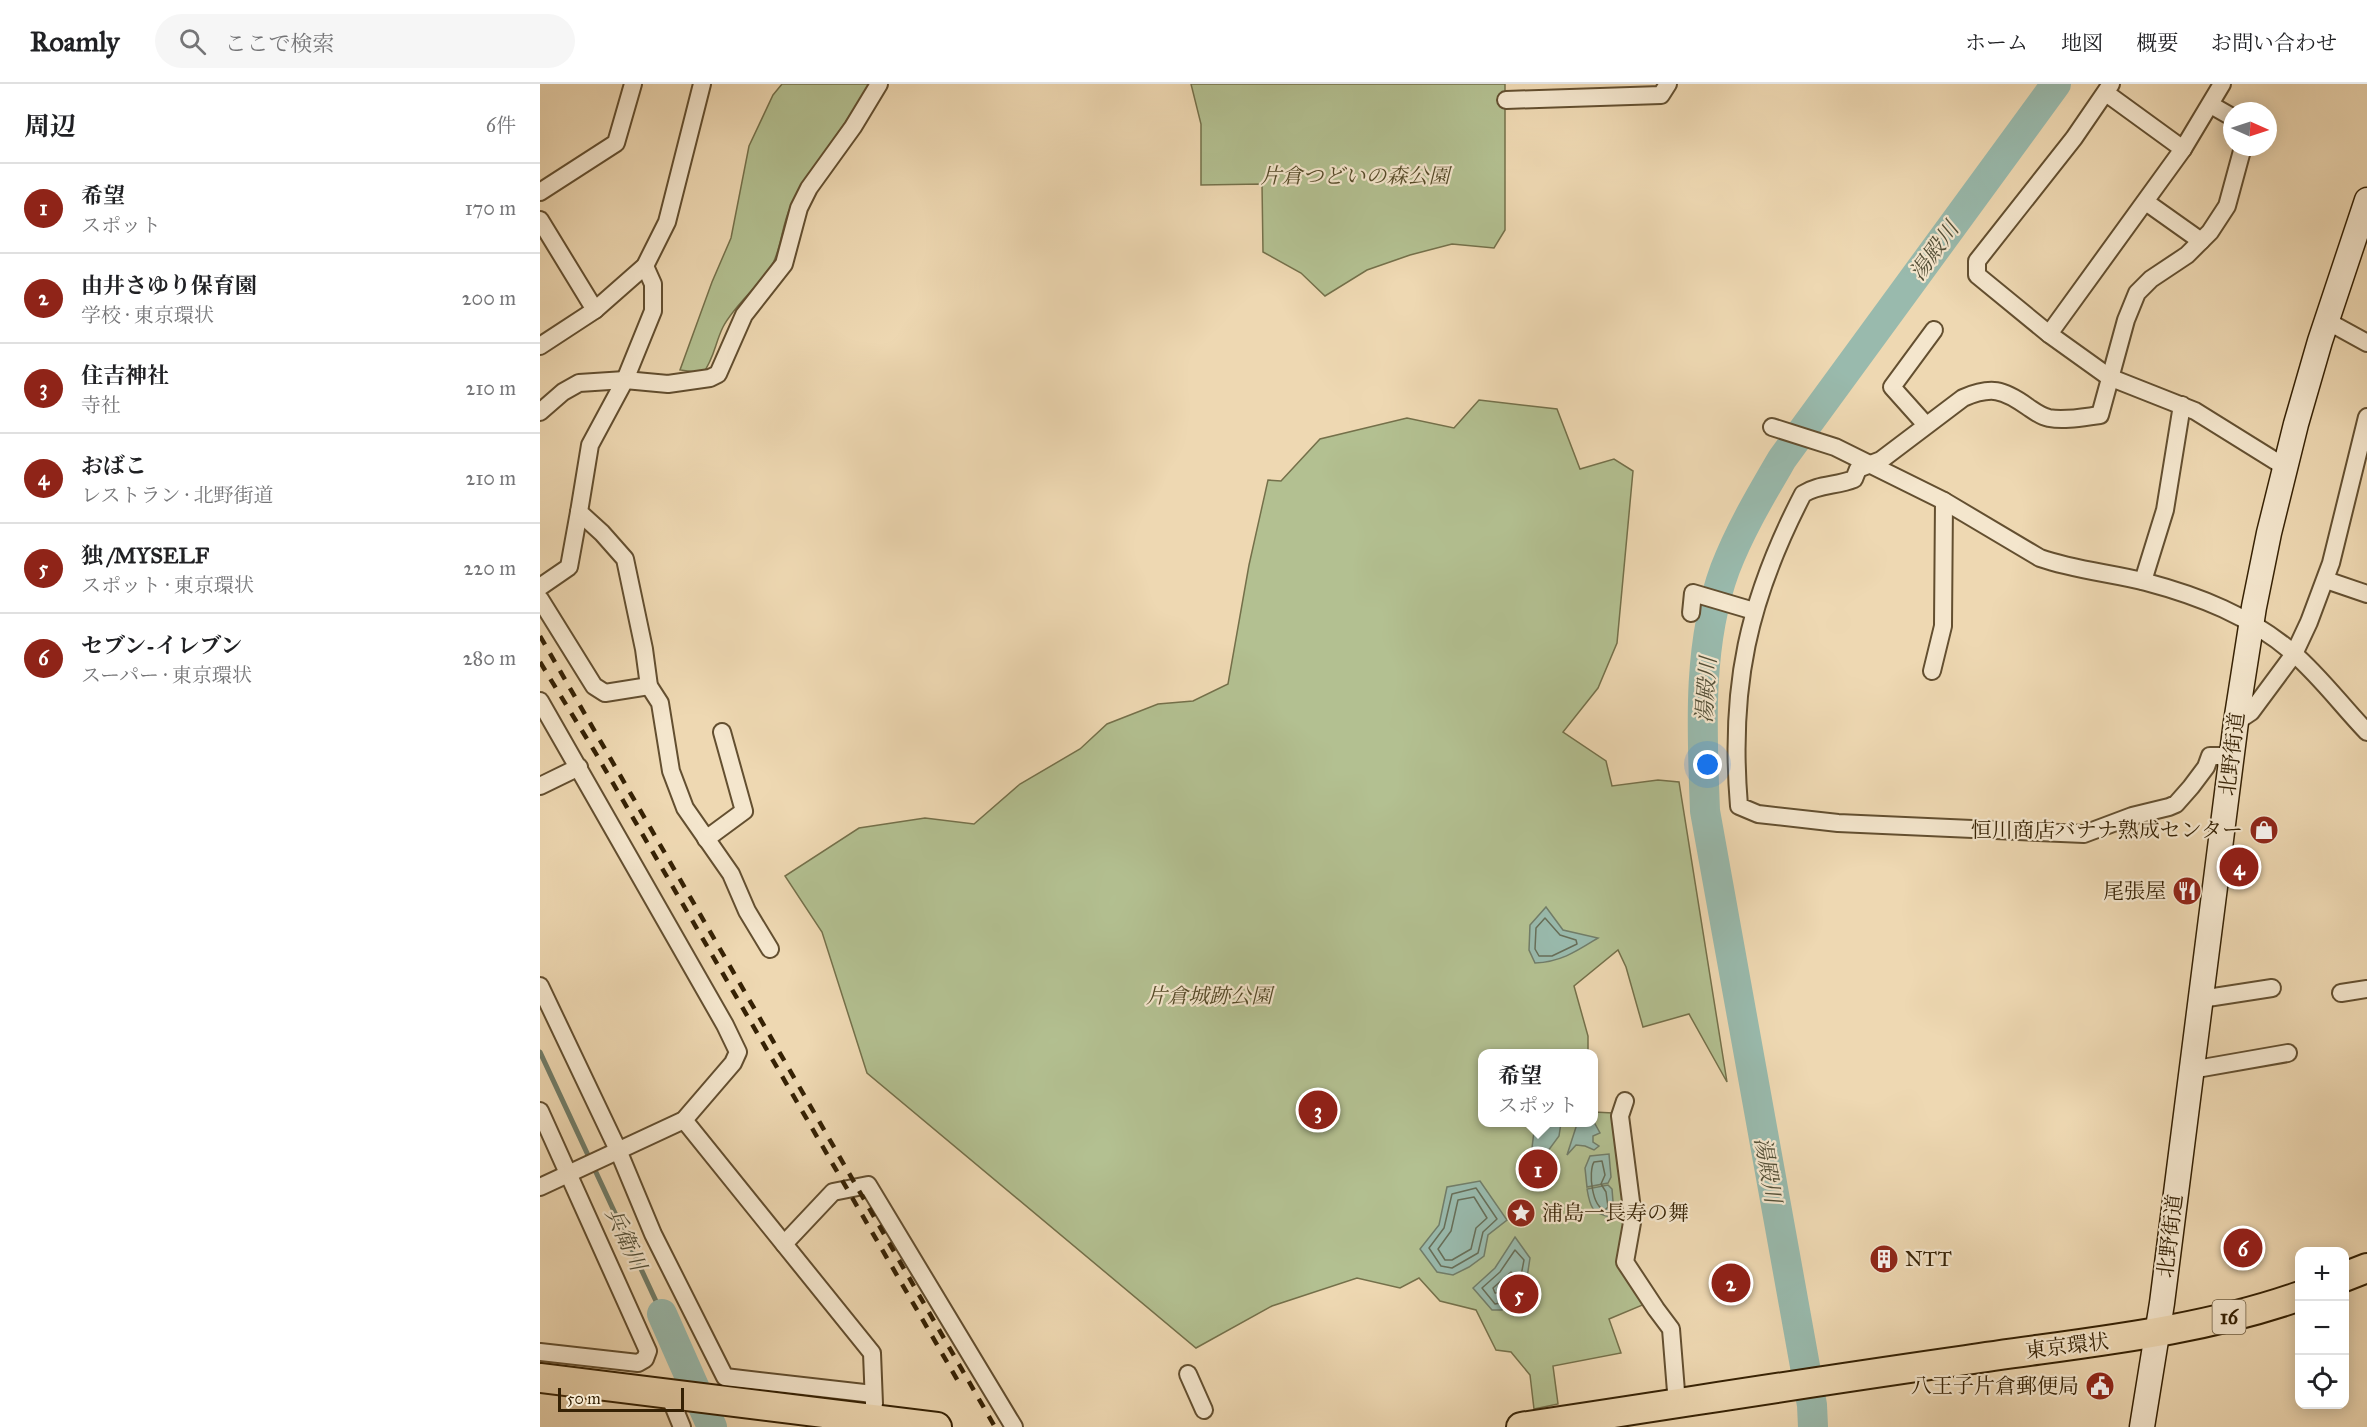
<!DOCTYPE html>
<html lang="ja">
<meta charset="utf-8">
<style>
:root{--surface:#fff;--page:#f6f6f6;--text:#202124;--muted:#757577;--line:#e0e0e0;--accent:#8f2418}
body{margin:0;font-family:"IM FELL Great Primer","Noto Serif JP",serif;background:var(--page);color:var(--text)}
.controls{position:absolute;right:18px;bottom:18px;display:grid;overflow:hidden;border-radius:12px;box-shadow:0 3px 15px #0003}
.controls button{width:54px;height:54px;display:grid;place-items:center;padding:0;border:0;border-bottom:2px solid var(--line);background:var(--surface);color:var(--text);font:30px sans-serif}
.compass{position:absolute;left:1683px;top:18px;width:54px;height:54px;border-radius:50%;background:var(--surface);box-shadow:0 3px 15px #0003;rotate:93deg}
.scale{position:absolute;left:18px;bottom:15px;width:126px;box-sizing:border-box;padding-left:6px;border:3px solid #352104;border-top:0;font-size:16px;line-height:21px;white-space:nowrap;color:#352104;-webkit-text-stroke:4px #f4e6cd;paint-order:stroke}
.you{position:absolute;left:1168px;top:681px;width:21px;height:21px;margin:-15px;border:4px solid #fff;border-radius:50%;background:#1a73e8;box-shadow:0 0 0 9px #1a73e833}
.badge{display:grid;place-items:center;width:39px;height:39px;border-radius:50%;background:var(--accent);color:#fff;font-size:20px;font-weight:700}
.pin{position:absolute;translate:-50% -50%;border:3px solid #fff;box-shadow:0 2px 6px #0006}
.popup{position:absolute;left:938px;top:965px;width:120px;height:78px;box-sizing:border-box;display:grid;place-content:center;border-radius:12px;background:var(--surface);filter:drop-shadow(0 2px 4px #0005);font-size:20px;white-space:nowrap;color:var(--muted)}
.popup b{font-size:22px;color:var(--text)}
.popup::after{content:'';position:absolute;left:50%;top:100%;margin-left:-12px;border:12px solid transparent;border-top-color:var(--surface)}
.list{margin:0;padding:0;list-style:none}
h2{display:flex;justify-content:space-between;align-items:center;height:78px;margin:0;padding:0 24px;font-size:26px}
h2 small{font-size:20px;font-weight:400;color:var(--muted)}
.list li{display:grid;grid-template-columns:39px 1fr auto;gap:18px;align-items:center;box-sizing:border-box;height:90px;padding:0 24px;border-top:2px solid var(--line)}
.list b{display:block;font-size:22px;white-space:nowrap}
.list p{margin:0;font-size:20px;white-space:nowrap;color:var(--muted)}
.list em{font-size:20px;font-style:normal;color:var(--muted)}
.icon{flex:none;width:33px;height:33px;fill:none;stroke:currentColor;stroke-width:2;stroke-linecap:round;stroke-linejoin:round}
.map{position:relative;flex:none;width:1827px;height:1343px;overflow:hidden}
header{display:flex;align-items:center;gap:36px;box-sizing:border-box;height:84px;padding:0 30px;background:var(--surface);border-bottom:2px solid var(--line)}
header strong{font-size:28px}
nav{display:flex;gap:33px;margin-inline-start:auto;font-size:21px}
.search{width:420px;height:54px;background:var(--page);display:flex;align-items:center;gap:15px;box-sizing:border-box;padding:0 21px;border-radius:33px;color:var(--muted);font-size:22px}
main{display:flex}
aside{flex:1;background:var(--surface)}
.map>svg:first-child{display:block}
.green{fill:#b3c091;stroke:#74704a;stroke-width:1.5}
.water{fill:#99baad;stroke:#717d69;stroke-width:1.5}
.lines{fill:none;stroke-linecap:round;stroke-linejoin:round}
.shore{stroke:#676e58;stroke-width:1.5}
.stream{stroke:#717d69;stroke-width:5}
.river{stroke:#99baad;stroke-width:30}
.minor-casing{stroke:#634f30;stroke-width:20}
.secondary-casing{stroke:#352104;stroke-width:27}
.trunk-casing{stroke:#352104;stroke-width:32}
.minor{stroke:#f4e6cd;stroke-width:16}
.secondary{stroke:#f4e6cd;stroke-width:24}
.trunk{stroke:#eed8b2;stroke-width:28}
.rail{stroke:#352104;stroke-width:4.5;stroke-dasharray:10 10;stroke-linecap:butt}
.labels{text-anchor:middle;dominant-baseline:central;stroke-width:4.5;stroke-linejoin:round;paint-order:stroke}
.shield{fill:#f4e6cd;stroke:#6e5c40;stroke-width:1.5}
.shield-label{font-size:20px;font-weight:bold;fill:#352104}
.park-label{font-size:21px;font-style:italic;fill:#544927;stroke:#f4e6cd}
.street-label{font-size:21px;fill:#352104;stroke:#f4e6cd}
.poi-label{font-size:21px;fill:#352104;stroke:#f4e6cd;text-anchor:end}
.water-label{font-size:22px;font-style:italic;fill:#534f37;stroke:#f4e6cd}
</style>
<header>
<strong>Roamly</strong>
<div class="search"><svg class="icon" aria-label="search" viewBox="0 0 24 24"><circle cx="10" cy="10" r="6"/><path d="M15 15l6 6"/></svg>ここで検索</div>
<nav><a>ホーム</a><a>地図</a><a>概要</a><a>お問い合わせ</a></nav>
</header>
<main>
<aside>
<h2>周辺<small>6件</small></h2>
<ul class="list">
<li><span class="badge">1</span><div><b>希望</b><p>スポット</p></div><em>170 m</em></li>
<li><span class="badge">2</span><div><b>由井さゆり保育園</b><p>学校 · 東京環状</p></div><em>200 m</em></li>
<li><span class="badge">3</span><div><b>住吉神社</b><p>寺社</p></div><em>210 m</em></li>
<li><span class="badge">4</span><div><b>おばこ</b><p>レストラン · 北野街道</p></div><em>210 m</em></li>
<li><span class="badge">5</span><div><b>独 /MYSELF</b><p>スポット · 東京環状</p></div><em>220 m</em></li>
<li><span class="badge">6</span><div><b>セブン-イレブン</b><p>スーパー · 東京環状</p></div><em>280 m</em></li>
</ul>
</aside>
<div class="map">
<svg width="1827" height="1343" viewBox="0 0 1827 1343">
<rect width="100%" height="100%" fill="#eed8b2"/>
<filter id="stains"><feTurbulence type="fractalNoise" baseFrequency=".00333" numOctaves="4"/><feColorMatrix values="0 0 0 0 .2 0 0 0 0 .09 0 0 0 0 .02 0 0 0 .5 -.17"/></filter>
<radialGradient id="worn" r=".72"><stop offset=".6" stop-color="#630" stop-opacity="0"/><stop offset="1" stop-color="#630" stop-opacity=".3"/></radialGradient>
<g class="green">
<path d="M242,0h89c-26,41 -57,79 -80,122 -9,17 -9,40 -18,57 -14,24 -37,40 -50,64 -8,16 -9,32 -20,46l-23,-3 32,-88 19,-44 18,-92 24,-51z"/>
<path d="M651,0h314v146l-11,18 -42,-4 -42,11 -43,15 -42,26 -24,-23 -38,-21 -1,-68 -61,1v-61z"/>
<path d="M939,316l78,9 23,60 34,-10 19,12 -16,172 -19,45 -35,44 43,29 6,25 46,-6 21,2 48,300 -38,-68 -46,13 -17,-60 -8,-17 -44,36 14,50v17l-106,1v68h112v-10l19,1 15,106 -9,38 26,47 -36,15 12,34 -68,13 5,38 -24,5 -4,-34 -19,-23 -15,-2 -20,-40 -36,-9 -21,-23 -19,10 -43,-10 -85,28 -76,42 -329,-275 -45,-141 -37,-56 74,-48 66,-10 49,6 46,-40 60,-35 27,-25 51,-20 35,-3 35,-17 21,-119 19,-85 13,1 39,-42 87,-21 47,10z"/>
</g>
<g class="water">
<path d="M1006,823l17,23 35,8c-21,13 -37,24 -63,25l-6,-13 1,-25z"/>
<path d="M1054,1038l6,11 -7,3v6l6,4 -5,4 -9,-4 -9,-1 -9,10 10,-31z"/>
<path d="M995,1039h26l-2,13 -11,15 -16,-3z"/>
<path d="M1069,1070l2,23 -3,6 -21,4 -2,-19 5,-12z"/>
<path d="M940,1097l27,39 -19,15 -4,21 -15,11 -16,8 -16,-3 -17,-23 19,-24 8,-38z"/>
<path d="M1068,1101l4,4 2,25 -3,3c-19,-3 -21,-10 -24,-28z"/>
<path d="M975,1153l15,21 -4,26 -24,26h-10l-19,-22 22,-20z"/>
</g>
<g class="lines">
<g class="shore">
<path d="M1005,834l15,17 16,5 1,4 -25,12h-13l-4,-7 1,-21z"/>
<path d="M1062,1077l3,14 -4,9 5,8 2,15 -3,3c-13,-3 -17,-38 -11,-48z"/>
<path d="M936,1104l21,31 -14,13 -5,21 -26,15 -11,-2 -12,-18 15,-20 8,-34z"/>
<path d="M934,1113l13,21 -11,10 -5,21 -19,11h-7l-7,-11 13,-18 7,-31z"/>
<path d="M975,1166l9,10 -4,21 -20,22 -5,1 -13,-16 18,-16z"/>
<path d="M971,1188l2,2v4l-14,15h-4l-2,-5z"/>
</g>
<path class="stream" d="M0,968l122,262"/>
<g class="river">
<path d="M122,1230l50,113"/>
<path d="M1273,1343l-1,-22 -107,-594c-3,-79 -8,-166 20,-242 15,-39 36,-74 57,-110l274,-375"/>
</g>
<g class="minor-casing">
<g id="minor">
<path d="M1571,0l-37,54 -97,123v14l72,59 60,43 86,34 90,56"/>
<path d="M1566,9l77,56"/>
<path d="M966,16l155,-5 7,-11"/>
<path d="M1671,21l21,12"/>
<path d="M0,108l76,-49 17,-59"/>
<path d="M1606,118l55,39"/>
<path d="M0,136l55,90"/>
<path d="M105,182l8,18v27l-28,69 -35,65 -11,67 23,21 23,26 19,90 5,37 11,17 11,68 14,37 46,66 16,37 23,38"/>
<path d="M1787,237l40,22"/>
<path d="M1509,250l134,-185 39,-65"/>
<path d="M0,262l55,-36 50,-44 22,-44 35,-138"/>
<path d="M0,328l23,-20 16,-9 46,-3 43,4 42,-6 8,-4 26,-59 40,-51 15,-56 10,-20 44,-61 26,-43"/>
<path d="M1386,341l-34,-38 42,-57"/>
<path d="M1232,343l63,20 109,54 96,57c34,12 71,15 106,24 53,14 104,34 146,70 28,24 50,54 75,80"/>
<path d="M1786,496l41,14"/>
<path d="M1603,497l22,-71 17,-105"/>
<path d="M0,503l29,-20 10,-55"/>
<path d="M0,515l54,87 11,7 44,-7"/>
<path d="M1151,529l2,-20 61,18"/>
<path d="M1392,587l11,-45 1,-125"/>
<path d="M0,617l185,324 13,27 -5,11 -49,57 -144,67"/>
<path d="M1696,638l15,-10 43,-58 15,-32 22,-59 36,-146"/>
<path d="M1692,672h-22l-4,11 -15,20 -15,17 -7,3 -37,9 -48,18 -246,-11 -80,-9 -19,-8c-10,-119 9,-206 64,-312 15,-10 34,-8 51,-15l4,-10 23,-9 82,-62c28,-12 40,-9 65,9 6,4 12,9 21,11 16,3 35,-1 51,-3l26,-95 11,-27 14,-14 36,-24 23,-23 17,-26 16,-59"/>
<path d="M0,702l39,-19"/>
<path d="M166,755l38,-28 -22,-79"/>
<path d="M0,902l78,164 35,84 72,143 148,17"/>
<path d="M1801,909l26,-4"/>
<path d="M1661,915l71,-11"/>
<path d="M1651,986l97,-17"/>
<path d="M1085,1017l-5,15 13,101 -8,45 31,47 15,20 6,75"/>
<path d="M0,1027l108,240 -3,8 -7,4 -98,-11"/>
<path d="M144,1036l188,233 2,51"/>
<path d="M244,1160l49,-52 35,-7 146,242"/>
<path d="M648,1290l16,36"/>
<path d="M128,1309l14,34"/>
</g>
</g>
<g class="secondary-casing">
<path id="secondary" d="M1602,1343l20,-124 74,-581 18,-115 15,-74 27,-109 24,-83 47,-141"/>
</g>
<g class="trunk-casing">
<g id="trunk">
<path d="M1804,1193l23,-9"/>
<path d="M0,1294l397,49"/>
<path d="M981,1343c148,-22 296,-46 445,-67 112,-17 226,-26 334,-64"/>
</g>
</g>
<use href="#minor" class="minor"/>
<use href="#secondary" class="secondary"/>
<use href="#trunk" class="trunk"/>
<g class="rail">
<path d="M0,552l455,791"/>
<path d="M0,578l55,90 367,636"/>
</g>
</g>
<defs>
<g id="shop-disc" transform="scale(1.5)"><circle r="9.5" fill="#8f2418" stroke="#f4e6cd"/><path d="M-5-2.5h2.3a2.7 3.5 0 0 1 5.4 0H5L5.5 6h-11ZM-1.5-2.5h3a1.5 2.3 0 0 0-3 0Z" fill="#fff"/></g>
<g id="restaurant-disc" transform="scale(1.5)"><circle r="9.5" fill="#8f2418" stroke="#f4e6cd"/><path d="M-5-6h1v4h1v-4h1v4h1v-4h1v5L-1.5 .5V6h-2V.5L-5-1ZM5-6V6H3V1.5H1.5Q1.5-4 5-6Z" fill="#fff"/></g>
<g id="sight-disc" transform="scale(1.5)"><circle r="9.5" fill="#8f2418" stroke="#f4e6cd"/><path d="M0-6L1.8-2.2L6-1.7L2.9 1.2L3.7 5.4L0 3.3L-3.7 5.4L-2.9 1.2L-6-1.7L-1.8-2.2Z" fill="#fff"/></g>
<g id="building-disc" transform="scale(1.5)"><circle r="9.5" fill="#8f2418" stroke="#f4e6cd"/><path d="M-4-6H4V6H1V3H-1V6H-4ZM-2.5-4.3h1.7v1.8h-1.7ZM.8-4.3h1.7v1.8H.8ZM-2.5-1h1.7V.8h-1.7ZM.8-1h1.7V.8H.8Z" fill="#fff"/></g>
<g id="civic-disc" transform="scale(1.5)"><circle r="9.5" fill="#8f2418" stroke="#f4e6cd"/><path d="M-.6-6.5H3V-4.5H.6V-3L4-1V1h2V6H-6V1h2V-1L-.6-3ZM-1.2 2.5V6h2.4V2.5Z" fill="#fff"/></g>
</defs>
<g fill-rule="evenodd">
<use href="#shop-disc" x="1724" y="746"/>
<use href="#restaurant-disc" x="1647" y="807"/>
<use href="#sight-disc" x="981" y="1129"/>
<use href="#building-disc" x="1344" y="1175"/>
<use href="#civic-disc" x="1560" y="1302"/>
</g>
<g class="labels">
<rect class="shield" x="1672.5" y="1216" width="33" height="34" rx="4.5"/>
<g class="shield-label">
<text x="1689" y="1233">16</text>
</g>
<g class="park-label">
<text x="815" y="92">片倉つどいの森公園</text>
<text x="669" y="912">片倉城跡公園</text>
</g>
<g class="street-label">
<text transform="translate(1692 670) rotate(-83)">北野街道</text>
<text transform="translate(1630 1152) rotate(-83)">北野街道</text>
<text transform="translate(1527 1262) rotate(-7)">東京環状</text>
</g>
<g class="poi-label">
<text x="1703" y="746">恒川商店バナナ熟成センター</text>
<text x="1626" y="807">尾張屋</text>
<text x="1002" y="1129" text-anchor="start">浦島一長寿の舞</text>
<text x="1365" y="1175" text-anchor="start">NTT</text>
<text x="1539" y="1302">八王子片倉郵便局</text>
</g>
<g class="water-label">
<text transform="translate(1394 167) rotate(-54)">湯殿川</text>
<text transform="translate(1166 606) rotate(-86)">湯殿川</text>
<text transform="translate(1228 1086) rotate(80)">湯殿川</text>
<text transform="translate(86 1155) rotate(65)">兵衛川</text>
</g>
</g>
<rect width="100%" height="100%" filter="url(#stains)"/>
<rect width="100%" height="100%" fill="url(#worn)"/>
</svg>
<div class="controls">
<button>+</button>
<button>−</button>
<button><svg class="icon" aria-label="locate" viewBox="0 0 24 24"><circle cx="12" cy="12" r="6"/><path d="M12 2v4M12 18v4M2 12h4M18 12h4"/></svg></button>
</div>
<svg class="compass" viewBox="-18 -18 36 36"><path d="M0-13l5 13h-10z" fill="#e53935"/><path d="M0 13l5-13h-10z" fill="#757577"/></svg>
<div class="scale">50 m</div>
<div class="you"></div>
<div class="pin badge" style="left:998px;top:1085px">1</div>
<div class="popup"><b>希望</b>スポット</div>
<div class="pin badge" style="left:1191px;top:1199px">2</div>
<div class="pin badge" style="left:778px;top:1026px">3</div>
<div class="pin badge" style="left:1699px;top:783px">4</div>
<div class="pin badge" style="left:979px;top:1210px">5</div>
<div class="pin badge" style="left:1703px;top:1164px">6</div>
</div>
</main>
